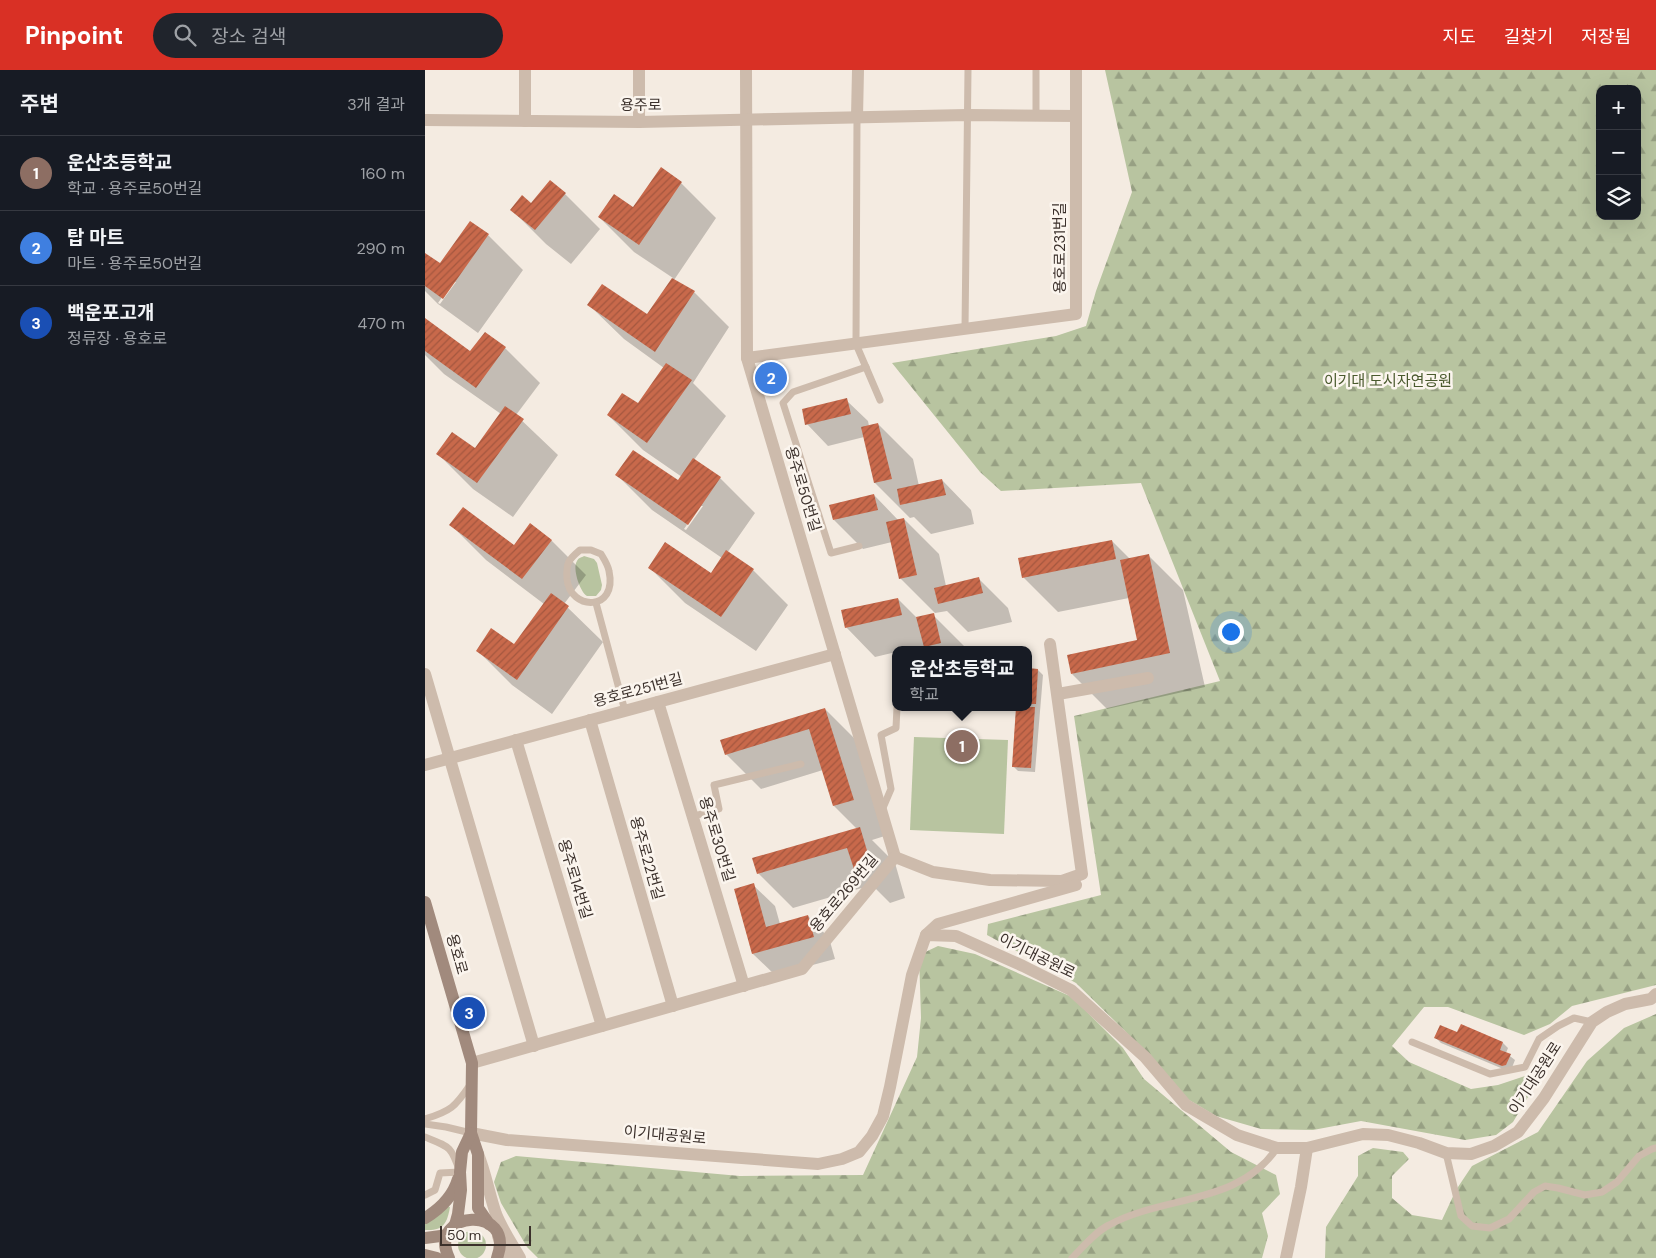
<!DOCTYPE html>
<html lang="ko">
<meta charset="utf-8">
<style>
:root{--surface:#171b24;--page:#20242c;--text:#f1f3f6;--muted:#9ea1a6;--line:#363941;--accent:#d93025}
body{margin:0;font-family:"DM Sans","Noto Sans KR",sans-serif;background:var(--page);color:var(--text)}
.controls{position:absolute;right:15px;top:15px;display:grid;overflow:hidden;border-radius:10px;box-shadow:0 5px 20px #0002}
.controls button{width:45px;height:45px;display:grid;place-items:center;padding:0;border:0;border-bottom:1px solid var(--line);background:var(--surface);color:var(--text);font:25px sans-serif}
.scale{position:absolute;left:15px;bottom:12px;width:91px;box-sizing:border-box;padding-left:5px;border:2px solid #3b302b;border-top:0;font-size:14px;line-height:18px;white-space:nowrap;color:#3b302b;-webkit-text-stroke:4px #fbf5ee;paint-order:stroke}
.you{position:absolute;left:805px;top:561px;width:18px;height:18px;margin:-12px;border:4px solid #fff;border-radius:50%;background:#1a73e8;box-shadow:0 0 0 8px #1a73e833}
.badge{display:grid;place-items:center;width:32px;height:32px;border-radius:50%;background:var(--accent);color:#fff;font-size:16px;font-weight:700}
.pin{position:absolute;translate:-50% -50%;border:2px solid #fff;box-shadow:0 1px 5px #0006}
.popup{position:absolute;left:467px;top:576px;width:140px;height:65px;box-sizing:border-box;display:grid;place-content:center;border-radius:10px;background:var(--surface);filter:drop-shadow(0 1px 4px #0005);font-size:16px;white-space:nowrap;color:var(--muted)}
.popup b{font-size:19px;color:var(--text)}
.popup::after{content:'';position:absolute;left:50%;top:100%;margin-left:-10px;border:10px solid transparent;border-top-color:var(--surface)}
.list{margin:0;padding:0;list-style:none}
h2{display:flex;justify-content:space-between;align-items:center;height:65px;margin:0;padding:0 20px;font-size:21px}
h2 small{font-size:16px;font-weight:400;color:var(--muted)}
.list li{display:grid;grid-template-columns:32px 1fr auto;gap:15px;align-items:center;box-sizing:border-box;height:75px;padding:0 20px;border-top:1px solid var(--line)}
.list b{display:block;font-size:19px;white-space:nowrap}
.list p{margin:0;font-size:16px;white-space:nowrap;color:var(--muted)}
.list em{font-size:16px;font-style:normal;color:var(--muted)}
.icon{flex:none;width:28px;height:28px;fill:none;stroke:currentColor;stroke-width:2;stroke-linecap:round;stroke-linejoin:round}
.map{position:relative;flex:none;width:1231px;height:1188px;overflow:hidden}
header{display:flex;align-items:center;gap:30px;box-sizing:border-box;height:70px;padding:0 25px;background:var(--accent);color:#fff}
header strong{font-size:24px}
nav{display:flex;gap:28px;margin-inline-start:auto;font-size:18px}
.search{width:350px;height:45px;background:var(--page);display:flex;align-items:center;gap:12px;box-sizing:border-box;padding:0 18px;border-radius:28px;color:var(--muted);font-size:19px}
main{display:flex}
aside{flex:1;background:var(--surface)}
.map>svg:first-child{display:block}
.green{fill:#b8c4a0}
.forest{fill:url(#forest-firs);fill-rule:evenodd}
.shadow{fill:#0003;fill-rule:evenodd}
.building{fill:url(#building-hatch)}
.lines{fill:none;stroke-linecap:round;stroke-linejoin:round}
.service{stroke:#cdbbac;stroke-width:7}
.minor{stroke:#cdbbac;stroke-width:12}
.tertiary{stroke:#cdbbac;stroke-width:12}
.secondary{stroke:#a18a7d;stroke-width:12}
.labels{text-anchor:middle;dominant-baseline:central;stroke-width:5;stroke-linejoin:round;paint-order:stroke}
.street-label{font-size:15px;fill:#3b302b;stroke:#fbf5ee}
.park-label{font-size:15px;fill:#4a5a2e;stroke:#fbf5ee}
</style>
<header>
<strong>Pinpoint</strong>
<div class="search"><svg class="icon" aria-label="search" viewBox="0 0 24 24"><circle cx="10" cy="10" r="6"/><path d="M15 15l6 6"/></svg>장소 검색</div>
<nav><a>지도</a><a>길찾기</a><a>저장됨</a></nav>
</header>
<main>
<aside>
<h2>주변<small>3개 결과</small></h2>
<ul class="list">
<li><span class="badge" style="background:#8d6e63">1</span><div><b>운산초등학교</b><p>학교 · 용주로50번길</p></div><em>160 m</em></li>
<li><span class="badge" style="background:#3f7fe0">2</span><div><b>탑 마트</b><p>마트 · 용주로50번길</p></div><em>290 m</em></li>
<li><span class="badge" style="background:#1a4fb4">3</span><div><b>백운포고개</b><p>정류장 · 용호로</p></div><em>470 m</em></li>
</ul>
</aside>
<div class="map">
<svg width="1231" height="1188" viewBox="0 0 1231 1188">
<defs>
<pattern id="forest-firs" width="22" height="20" patternUnits="userSpaceOnUse" patternTransform="scale(1.25)"><rect width="22" height="20" fill="#b8c4a0"/><path d="M5 1l3.5 6h-7zM16 11l3.5 6h-7z" fill="#97a083"/></pattern>
<pattern id="building-hatch" width="6" height="6" patternUnits="userSpaceOnUse" patternTransform="scale(1.25)"><rect width="6" height="6" fill="#c8694b"/><path d="M-1 1l2-2M0 6l6-6M5 7l2-2" fill="none" stroke="#a4573f"/></pattern>
</defs>
<rect width="100%" height="100%" fill="#f4ebe1"/>
<g class="green">
<path d="M159,486l10,3 3,4 5,22 -1,5 -5,6h-9c-7,-4 -15,-28 -10,-35 2,-4 4,-3 7,-5z"/>
<path d="M489,667l94,3 -4,94 -94,-4z"/>
<path d="M22,1136l3,1c-3,17 -7,24 -25,23v-6z"/>
<circle cx="47" cy="1175" r="14"/>
</g>
<g class="forest">
<path d="M680,0h551v915l-84,21 -22,18 -26,11 -76,-28h-24l-32,39 17,16 62,27 27,-4 27,-9 12,6 -24,40 -17,13 -31,5 -104,-19 -48,9 -52,-1 -45,-13 -27,-16 -65,-70 -48,-47 -89,-48 1,-11 113,-29 -27,-179 146,-35 -79,-198 -140,8 -21,-19 -88,-109 164,-27 30,-10 10,-35 36,-99zM1175,19h37v127h-37z"/>
<path d="M513,876l37,8 97,43 51,51 21,31 87,73 45,23 4,19 -18,19 6,23 -6,22h-724l-11,-11 -26,-44 -7,-21 7,-20 15,-6 224,20 123,-1 54,-118 4,-39 -2,-63z"/>
<path d="M1231,944v244h-331l1,-31 32,-51v-20l15,-8 30,4 6,7 -17,17v22l20,17 30,5 14,-30 16,-24 66,-34 49,-71 37,-33z"/>
</g>
<g class="shadow">
<path d="M236,99l20,14 35,35 -42,62 20,12 35,35 -36,56 33,33 -32,44 26,18 35,35 -28,40 26,17 35,35 -32,46 -71,-48 -35,-35 61,6 11,-16 -70,-48 -35,-35 61,7 4,-5 -39,-27 -35,-35 30,-10 26,-37 -40,-29 -35,-34 58,10 26,-37 -39,-26 -35,-35 35,-8zM275,436h3l-17,24 -2,-1z"/>
<path d="M140,124l35,35 -29,35 -25,-20 -34,-34z"/>
<path d="M63,165l35,35 -45,63 -40,-29 -13,-13v-37l15,11zM28,212h3l-16,22 -2,-1z"/>
<path d="M0,250l46,33 34,-5 35,35 -24,32 42,40 -45,62 -40,-28 -35,-35 37,-4 26,-36 -57,-40 -19,-19z"/>
<path d="M421,330l22,21 1,5 9,-2 35,35 6,27 23,-6 29,30 3,14 -43,10 -17,-17 -4,1 -35,-35 -11,-46 -36,9 -21,-22z"/>
<path d="M449,425l25,26 5,-2 35,35 7,32 33,-7 29,29 4,14 -44,10 -21,-21 -12,2 -35,-35 -8,-36 -29,7 -29,-29z"/>
<path d="M26,455l63,22 37,-7 35,35 -22,29 39,38 -51,72 -40,-29 -35,-35 37,-4 30,-42 -58,-44z"/>
<path d="M687,471l18,18 18,-4 35,35 22,97 -98,22 -35,-35 67,-33 -10,-43 -71,14 -35,-35z"/>
<path d="M473,529l19,19 16,-3 35,35h-40l-4,-4 -18,4h-10v2l-21,5 -29,-30z"/>
<path d="M603,599l10,1 5,5 -8,97 -17,-1 -5,-5 15,-59z"/>
<path d="M400,639l35,35 28,91 -16,5 23,23 10,35 -15,5 -18,-18 -79,23 -35,-35 99,-44 -23,-23 -11,-36 -62,19 -35,-35z"/>
<path d="M328,815l22,21 5,18 28,-8 21,22 6,21 -60,16 -22,-21 -18,-64z"/>
<path d="M1036,956l42,17 5,5 -2,5 9,7 -4,10 -3,1 -67,-28 -5,-5 22,-4z"/>
</g>
<g class="building">
<path d="M236,97l21,15 -43,63 -41,-28 16,-23 19,13z"/>
<path d="M125,110l16,13 -31,37 -25,-20 12,-15 9,8z"/>
<path d="M45,151l19,13 -46,65 -18,-13v-33l15,10z"/>
<path d="M247,208l23,13 -40,61 -68,-47 15,-21 45,30z"/>
<path d="M0,248l45,33 15,-19 21,15 -30,41 -51,-37z"/>
<path d="M241,293l26,17 -45,63 -40,-28 15,-22 16,10z"/>
<path d="M422,328l4,16 -46,11 -3,-16z"/>
<path d="M80,336l19,13 -47,64 -41,-29 16,-22 23,16z"/>
<path d="M453,353l14,56 -18,4 -13,-56z"/>
<path d="M208,380l45,30 15,-22 28,19 -33,48 -73,-50z"/>
<path d="M517,409l4,16 -46,10 -3,-16z"/>
<path d="M449,424l4,16 -45,10 -4,-15z"/>
<path d="M38,437l51,38 16,-22 22,17 -30,39 -73,-54z"/>
<path d="M479,448l13,57 -18,4 -13,-57z"/>
<path d="M687,470l4,19 -94,19 -4,-20z"/>
<path d="M240,472l46,31 15,-23 28,19 -33,48 -73,-49z"/>
<path d="M724,484l21,99 -99,21 -4,-19 70,-15 -17,-80z"/>
<path d="M554,507l4,16 -45,11 -4,-16z"/>
<path d="M126,523l18,13 -52,74 -41,-29 15,-23 23,16z"/>
<path d="M473,528l4,17 -57,13 -4,-18z"/>
<path d="M509,543l7,30 -17,4 -8,-30z"/>
<path d="M603,598l10,1 -2,35h-8z"/>
<path d="M591,637h19l-4,61 -19,-1z"/>
<path d="M400,638l29,92 -21,6 -24,-77 -84,26 -5,-15z"/>
<path d="M435,757l11,37 -17,5 -7,-21 -90,26 -5,-16z"/>
<path d="M329,813l12,44 42,-12 6,22 -62,17 -18,-65z"/>
<path d="M1036,954l42,18 -3,8 11,4 -5,11 -4,1 -68,-28 6,-13 17,7z"/>
</g>
<g class="lines">
<g class="service">
<path d="M611,46v-46"/>
<path d="M432,47l-1,227 24,56"/>
<path d="M540,259l3,-259"/>
<path d="M434,476l-28,7 -48,-150 10,-11 73,-25"/>
<path d="M155,480h11l10,4c3,5 7,11 8,17 9,41 -39,40 -42,8 -1,-16 1,-19 13,-29z"/>
<path d="M171,533l29,108"/>
<path d="M457,740l9,-21 -10,-54 15,-7 1,-21"/>
<path d="M269,746l25,-7 -5,-24 87,-21"/>
<path d="M987,972l78,32 35,-7 14,-28 19,-13 16,-8 18,4"/>
<path d="M0,1049c26,-8 30,-12 45,-34"/>
<path d="M0,1054l21,3 25,6"/>
<path d="M0,1067c25,10 26,9 35,35l-20,1 -5,17 -10,5"/>
<path d="M1021,1083l15,63 11,10 18,2 19,-9 25,-27 11,-6 13,2 27,7 17,-3 15,-10 22,-26 13,-7 4,-1"/>
<path d="M647,1188c11,-11 23,-26 37,-33 55,-30 130,-20 168,-77"/>
</g>
<g class="minor">
<path d="M214,0v52"/>
<path d="M321,0l1,288 148,499"/>
<path d="M432,47l1,-47"/>
<path d="M0,50l214,2 328,-7 109,1"/>
<path d="M100,51v-51"/>
<path d="M322,288l329,-44v-244"/>
<path d="M0,604l109,372"/>
<path d="M633,624l90,-16"/>
<path d="M233,632l86,284"/>
<path d="M165,650l83,286"/>
<path d="M91,670l86,286"/>
<path d="M0,695l410,-111"/>
<path d="M470,787l38,15 57,8 72,1 20,-7 -32,-230"/>
<path d="M501,865l12,-11 138,-39"/>
<path d="M47,993l330,-94 93,-112"/>
<path d="M53,1084c8,20 11,40 18,60 6,15 16,30 24,44"/>
<path d="M73,1166l4,11 7,11"/>
<path d="M861,1188l15,-71 6,-39"/>
</g>
<path class="tertiary" d="M46,1063l36,7 311,24 24,-5 17,-7 13,-16 11,-20 7,-29 22,-112 14,-40 30,1 67,30 48,24 74,67 41,48 51,30 40,13h30l56,-14 25,1 31,8 27,10 25,1 23,-8 24,-14 26,-34 48,-76 15,-10 18,-8 26,-5 5,-5"/>
<g class="secondary">
<path d="M0,832l47,161 -1,70 7,21v54l11,16"/>
<path d="M0,1148c15,-9 28,-22 33,-39"/>
<path d="M30,1155l3,-11 3,-24 -1,-18 2,-20 9,-19"/>
<path d="M0,1168l23,-3"/>
<path d="M0,1185l12,3"/>
<path d="M24,1188c-23,-48 68,-54 48,0"/>
</g>
</g>
<g class="labels">
<g class="street-label">
<text x="216" y="35">용주로</text>
<text transform="translate(635 178) rotate(-90)">용호로231번길</text>
<text transform="translate(378 419) rotate(73)">용주로50번길</text>
<text transform="translate(213 620) rotate(-15)">용호로251번길</text>
<text transform="translate(292 769) rotate(73)">용주로30번길</text>
<text transform="translate(222 788) rotate(74)">용주로22번길</text>
<text transform="translate(150 809) rotate(73)">용주로14번길</text>
<text transform="translate(419 823) rotate(-50)">용호로269번길</text>
<text transform="translate(32 884) rotate(74)">용호로</text>
<text transform="translate(612 886) rotate(26)">이기대공원로</text>
<text transform="translate(1110 1008) rotate(-57)">이기대공원로</text>
<text transform="translate(240 1065) rotate(5)">이기대공원로</text>
</g>
<g class="park-label">
<text x="963" y="311">이기대 도시자연공원</text>
</g>
</g>
</svg>
<div class="controls">
<button>+</button>
<button>−</button>
<button><svg class="icon" aria-label="layers" viewBox="0 0 24 24"><path d="M12 4l9 5-9 5-9-5zM3 14l9 5 9-5"/></svg></button>
</div>
<div class="scale">50 m</div>
<div class="you"></div>
<div class="pin badge" style="left:537px;top:676px;background:#8d6e63">1</div>
<div class="popup"><b>운산초등학교</b>학교</div>
<div class="pin badge" style="left:346px;top:308px;background:#3f7fe0">2</div>
<div class="pin badge" style="left:44px;top:943px;background:#1a4fb4">3</div>
</div>
</main>
